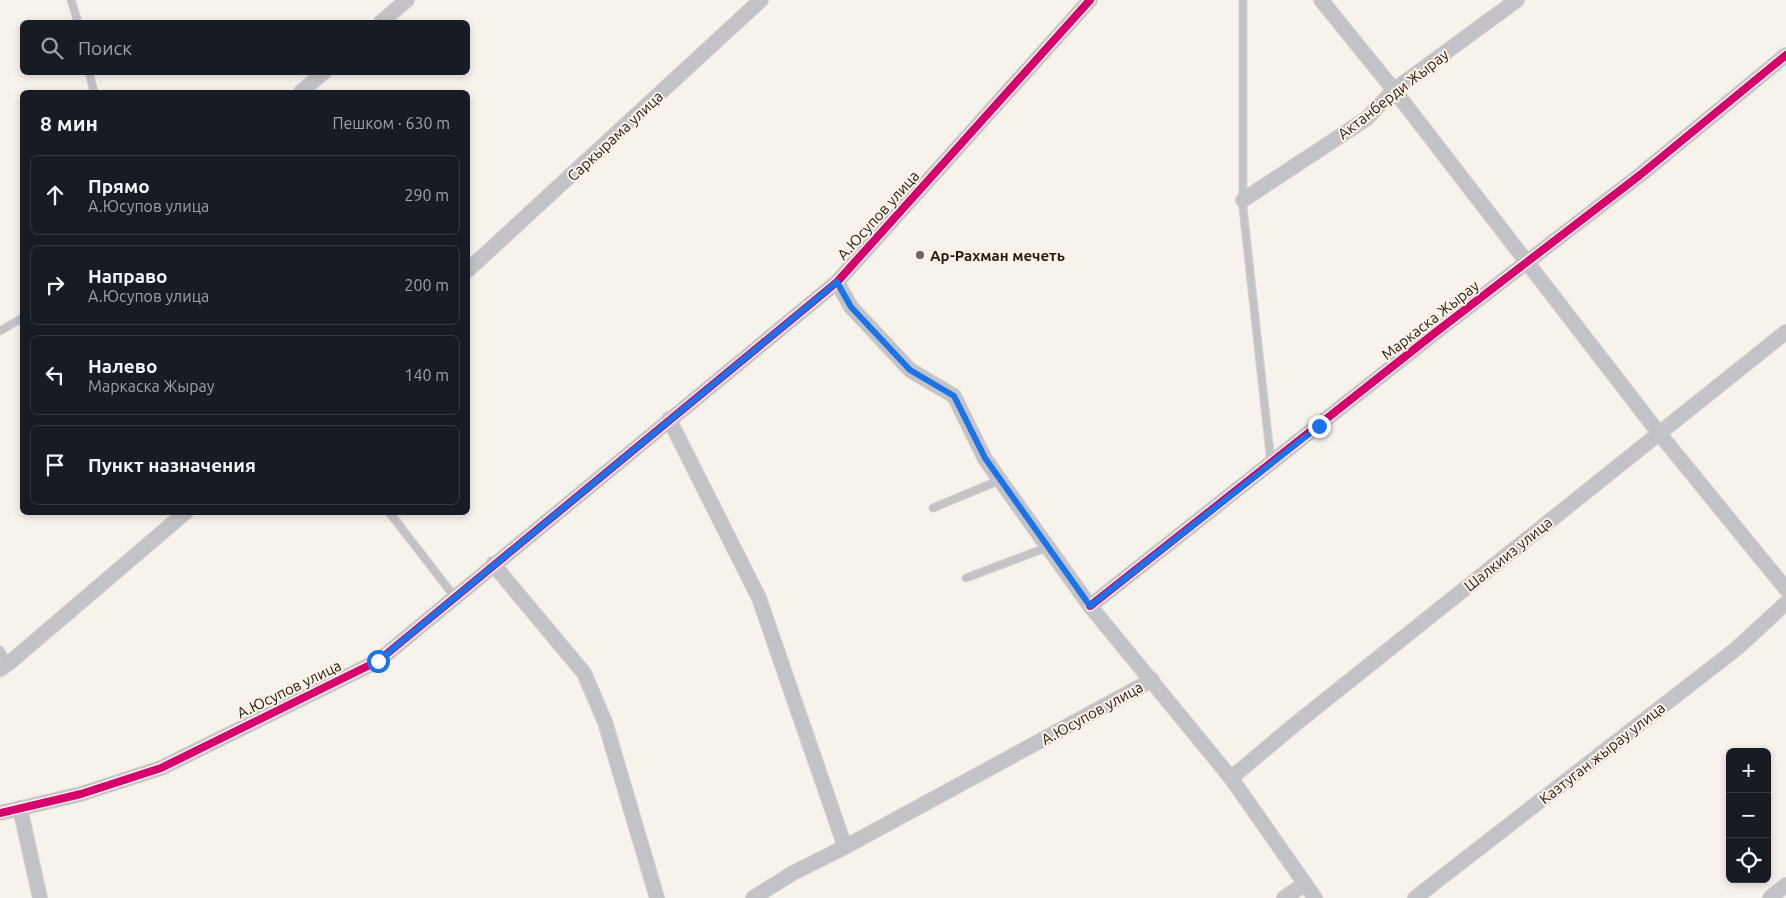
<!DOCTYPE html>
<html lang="ru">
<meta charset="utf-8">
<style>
:root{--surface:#171b24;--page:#20242c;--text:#f1f3f6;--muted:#9ea1a6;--line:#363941}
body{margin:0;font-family:Ubuntu,sans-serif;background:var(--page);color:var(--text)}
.controls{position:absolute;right:15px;bottom:15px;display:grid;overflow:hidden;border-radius:8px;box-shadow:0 2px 8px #0003}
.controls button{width:45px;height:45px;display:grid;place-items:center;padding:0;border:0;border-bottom:1px solid var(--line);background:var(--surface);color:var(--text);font:25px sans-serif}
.stop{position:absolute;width:15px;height:15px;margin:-11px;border:4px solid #1a73e8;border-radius:50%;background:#fff}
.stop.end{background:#1a73e8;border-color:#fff;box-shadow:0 1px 5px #0008}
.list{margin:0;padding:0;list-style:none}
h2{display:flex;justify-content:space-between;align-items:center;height:65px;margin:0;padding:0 20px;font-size:21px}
h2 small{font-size:16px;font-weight:400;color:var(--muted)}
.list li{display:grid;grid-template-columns:32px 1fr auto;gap:15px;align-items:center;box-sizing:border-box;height:80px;margin:0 10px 10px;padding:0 10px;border:1px solid var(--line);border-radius:8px}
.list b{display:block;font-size:19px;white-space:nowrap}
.list p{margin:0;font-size:16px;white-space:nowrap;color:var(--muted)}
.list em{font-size:16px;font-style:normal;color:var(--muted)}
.icon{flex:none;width:28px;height:28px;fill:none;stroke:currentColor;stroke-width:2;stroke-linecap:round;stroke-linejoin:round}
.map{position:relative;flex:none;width:1786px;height:898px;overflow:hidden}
.search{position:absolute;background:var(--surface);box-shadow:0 2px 8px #0003;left:20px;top:20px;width:450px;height:55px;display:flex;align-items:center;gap:12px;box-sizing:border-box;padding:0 18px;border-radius:8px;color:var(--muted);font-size:19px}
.panel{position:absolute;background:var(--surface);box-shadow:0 2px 8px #0003;left:20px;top:90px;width:450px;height:425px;border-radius:8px}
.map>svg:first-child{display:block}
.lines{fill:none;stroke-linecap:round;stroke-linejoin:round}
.lane-casing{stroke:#d5cfcb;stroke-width:9}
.street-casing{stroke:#d5cfcb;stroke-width:16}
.lane{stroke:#c2c3c7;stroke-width:7}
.street{stroke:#c2c3c7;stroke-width:14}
.cycleway-casing{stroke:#fdf2e8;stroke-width:11}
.cycleway{stroke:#d6006c;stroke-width:8}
.route{stroke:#1a73e8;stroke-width:6}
.poi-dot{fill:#6e655e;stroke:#fdf2e8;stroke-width:2}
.labels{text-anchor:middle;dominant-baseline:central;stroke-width:4;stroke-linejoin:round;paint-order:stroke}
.street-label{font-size:15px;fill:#231911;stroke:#fdf2e8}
.poi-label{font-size:15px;font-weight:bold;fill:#231911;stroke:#fdf2e8;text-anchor:start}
</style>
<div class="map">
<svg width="1786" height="898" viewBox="0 0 1786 898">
<rect width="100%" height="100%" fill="#f8f2ed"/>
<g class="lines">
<g class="lane-casing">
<g id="lane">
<path d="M71,0l7,22"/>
<path d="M1243,0v208l28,255"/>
<path d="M89,72l5,20"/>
<path d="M0,331l22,-13"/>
<path d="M933,508l67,-28"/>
<path d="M389,512l65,84"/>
<path d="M966,578l82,-31"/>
<path d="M0,650l8,14"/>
</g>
</g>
<g class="street-casing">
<g id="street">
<path d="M1321,0l73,90 264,342 128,157"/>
<path d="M381,22l26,-22"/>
<path d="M301,92l23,-20"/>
<path d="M1243,200l123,-81 28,-29 123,-90"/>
<path d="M468,270l293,-270"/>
<path d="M837,282l14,25 59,63 44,26 31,63 105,147 141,172 84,120"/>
<path d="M669,419l90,179 86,249"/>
<path d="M493,564l91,109 21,49 52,176"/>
<path d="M1090,606l346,-274 204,-157 146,-120"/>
<path d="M0,669l8,-5 178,-152"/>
<path d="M1231,778l62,-52 493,-394"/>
<path d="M20,808l20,90"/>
<path d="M0,813l81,-19 80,-26 217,-107 459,-379 253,-282"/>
<path d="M753,898l40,-25 52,-26 307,-167"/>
<path d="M1284,898l21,-14"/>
<path d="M1415,898l321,-249 50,-46"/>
<path d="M1770,898l16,-13"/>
</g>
</g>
<use href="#lane" class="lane"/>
<use href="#street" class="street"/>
<g class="cycleway-casing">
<g id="cycleway">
<path d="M1090,606l346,-274 204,-157 146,-120"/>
<path d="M0,813l81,-19 80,-26 217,-107 459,-379 253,-282"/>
</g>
</g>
<use href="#cycleway" class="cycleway"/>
</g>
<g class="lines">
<path class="route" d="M378,661l459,-379 14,25 59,63 44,26 31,62 105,148 229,-180"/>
</g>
<circle class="poi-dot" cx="920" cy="255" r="5"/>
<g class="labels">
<g class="street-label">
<text transform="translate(1393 94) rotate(-38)">Актанберди Жырау</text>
<text transform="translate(615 136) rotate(-43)">Саркырама улица</text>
<text transform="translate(878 215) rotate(-48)">А.Юсупов улица</text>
<text transform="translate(1430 320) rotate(-38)">Маркаска Жырау</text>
<text transform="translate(1508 554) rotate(-39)">Шалкииз улица</text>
<text transform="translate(289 689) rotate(-26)">А.Юсупов улица</text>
<text transform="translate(1092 713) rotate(-29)">А.Юсупов улица</text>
<text transform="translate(1602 753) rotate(-38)">Казтуган жырау улица</text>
</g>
<g class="poi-label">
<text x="930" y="255">Ар-Рахман мечеть</text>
</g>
</g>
</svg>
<div class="controls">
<button>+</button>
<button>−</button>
<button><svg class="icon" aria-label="locate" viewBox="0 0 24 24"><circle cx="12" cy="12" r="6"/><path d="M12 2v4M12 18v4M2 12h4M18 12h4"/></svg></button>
</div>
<div class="stop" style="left:378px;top:661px"></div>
<div class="stop end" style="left:1319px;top:426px"></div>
<div class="search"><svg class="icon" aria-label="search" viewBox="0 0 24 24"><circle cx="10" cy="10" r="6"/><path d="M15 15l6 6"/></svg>Поиск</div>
<section class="panel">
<h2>8 мин<small>Пешком · 630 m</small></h2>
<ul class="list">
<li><svg class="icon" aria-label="ahead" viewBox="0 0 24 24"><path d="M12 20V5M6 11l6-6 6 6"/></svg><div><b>Прямо</b><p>А.Юсупов улица</p></div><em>290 m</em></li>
<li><svg class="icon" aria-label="right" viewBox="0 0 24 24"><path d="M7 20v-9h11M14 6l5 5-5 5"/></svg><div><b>Направо</b><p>А.Юсупов улица</p></div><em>200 m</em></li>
<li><svg class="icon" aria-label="left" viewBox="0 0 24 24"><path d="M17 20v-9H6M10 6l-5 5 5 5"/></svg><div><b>Налево</b><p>Маркаска Жырау</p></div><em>140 m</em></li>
<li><svg class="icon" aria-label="arrive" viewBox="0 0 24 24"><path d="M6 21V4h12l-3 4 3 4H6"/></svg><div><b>Пункт назначения</b></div></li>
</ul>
</section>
</div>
